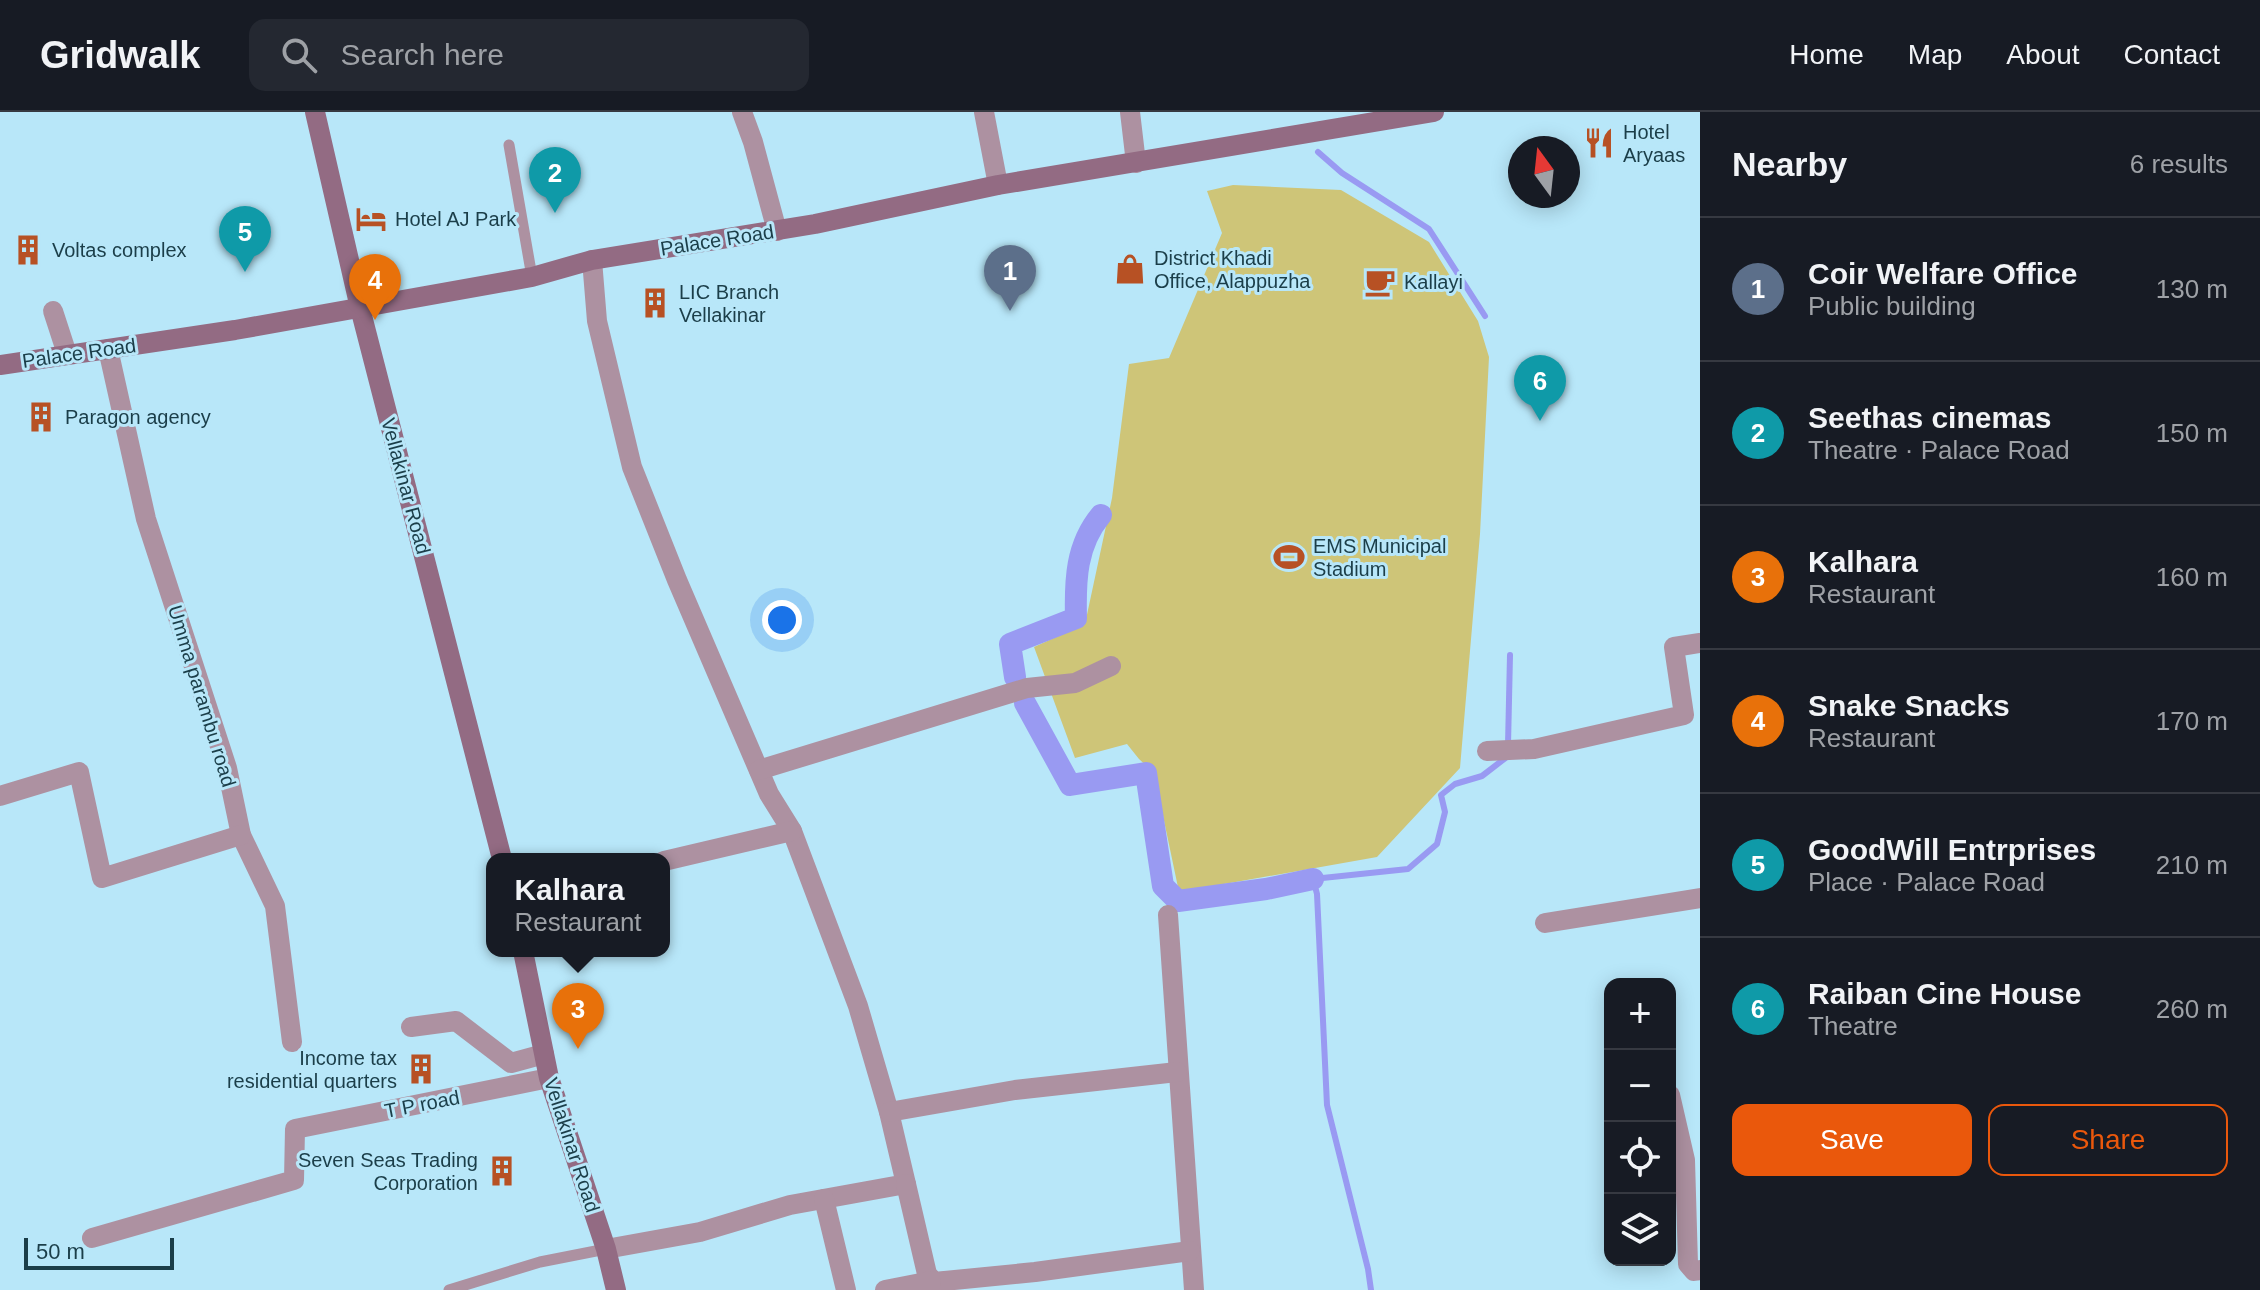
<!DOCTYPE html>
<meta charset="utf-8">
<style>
:root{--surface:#171b24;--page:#242831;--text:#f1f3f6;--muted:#9ea1a6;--line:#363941;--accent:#ea580c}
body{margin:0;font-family:Arial,sans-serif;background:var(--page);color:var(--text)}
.controls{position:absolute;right:24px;bottom:24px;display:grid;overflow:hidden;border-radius:16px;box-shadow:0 4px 20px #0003}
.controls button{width:72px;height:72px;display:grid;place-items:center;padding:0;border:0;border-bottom:2px solid var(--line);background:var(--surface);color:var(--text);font:40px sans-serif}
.compass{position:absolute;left:1508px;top:24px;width:72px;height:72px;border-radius:50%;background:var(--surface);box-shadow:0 4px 20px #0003;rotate:345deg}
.scale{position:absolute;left:24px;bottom:20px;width:150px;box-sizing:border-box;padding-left:8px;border:4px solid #1b3e49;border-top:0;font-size:22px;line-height:28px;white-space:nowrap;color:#1b3e49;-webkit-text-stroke:6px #b8e7f9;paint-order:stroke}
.you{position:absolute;left:782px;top:508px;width:28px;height:28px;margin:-20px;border:6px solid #fff;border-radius:50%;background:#1a73e8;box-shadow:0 0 0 12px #1a73e833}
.badge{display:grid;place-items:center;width:52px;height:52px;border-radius:50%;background:var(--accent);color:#fff;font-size:26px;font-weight:700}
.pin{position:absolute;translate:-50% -66px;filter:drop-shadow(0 2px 4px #0008)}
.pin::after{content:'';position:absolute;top:42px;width:28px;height:24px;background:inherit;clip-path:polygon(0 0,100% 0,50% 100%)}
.popup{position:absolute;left:486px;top:741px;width:184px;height:104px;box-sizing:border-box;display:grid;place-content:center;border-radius:16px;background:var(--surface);filter:drop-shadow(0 2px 6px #0005);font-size:26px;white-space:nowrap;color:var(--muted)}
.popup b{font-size:30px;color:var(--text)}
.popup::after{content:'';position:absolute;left:50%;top:100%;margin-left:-16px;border:16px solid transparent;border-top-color:var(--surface)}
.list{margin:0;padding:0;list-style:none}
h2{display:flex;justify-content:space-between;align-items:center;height:104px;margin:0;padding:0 32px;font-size:34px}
h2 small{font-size:26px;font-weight:400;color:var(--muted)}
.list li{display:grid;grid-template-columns:52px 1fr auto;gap:24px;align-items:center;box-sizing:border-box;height:144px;padding:0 32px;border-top:2px solid var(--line)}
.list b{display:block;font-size:30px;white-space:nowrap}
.list p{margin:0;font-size:26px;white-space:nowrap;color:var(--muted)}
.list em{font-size:26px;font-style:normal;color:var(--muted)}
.actions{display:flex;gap:16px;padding:24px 32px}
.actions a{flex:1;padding:18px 0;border:2px solid var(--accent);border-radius:16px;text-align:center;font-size:28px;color:var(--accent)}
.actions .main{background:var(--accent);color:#fff}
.icon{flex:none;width:44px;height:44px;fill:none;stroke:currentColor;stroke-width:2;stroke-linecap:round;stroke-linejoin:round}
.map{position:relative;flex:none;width:1700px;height:1178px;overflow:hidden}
header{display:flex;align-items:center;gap:48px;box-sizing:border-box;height:112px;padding:0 40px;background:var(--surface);border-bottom:2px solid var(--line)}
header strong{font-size:38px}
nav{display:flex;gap:44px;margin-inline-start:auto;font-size:28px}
.search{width:560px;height:72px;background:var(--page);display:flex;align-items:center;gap:20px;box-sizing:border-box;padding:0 28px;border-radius:16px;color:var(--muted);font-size:30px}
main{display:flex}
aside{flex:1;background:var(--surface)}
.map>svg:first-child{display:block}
.green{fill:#cec578}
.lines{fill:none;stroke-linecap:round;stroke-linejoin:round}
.stream{stroke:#999af2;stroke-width:6}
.canal{stroke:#999af2;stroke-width:22}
.service{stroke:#ad91a1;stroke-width:11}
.minor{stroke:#ad91a1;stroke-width:20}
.secondary{stroke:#936b83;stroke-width:20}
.labels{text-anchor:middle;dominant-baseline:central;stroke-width:6;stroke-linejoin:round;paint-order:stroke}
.poi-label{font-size:20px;fill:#1b3e49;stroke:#b8e7f9;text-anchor:start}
.street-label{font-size:20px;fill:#1b3e49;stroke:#b8e7f9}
</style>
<header>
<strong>Gridwalk</strong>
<div class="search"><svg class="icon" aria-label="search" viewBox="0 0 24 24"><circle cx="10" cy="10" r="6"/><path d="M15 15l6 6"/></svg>Search here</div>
<nav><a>Home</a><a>Map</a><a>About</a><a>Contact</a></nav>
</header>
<main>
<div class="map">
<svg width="1700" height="1178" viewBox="0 0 1700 1178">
<rect width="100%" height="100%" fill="#b8e7f9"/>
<path class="green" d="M1233,73l108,5 88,52 49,79 11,36 -9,177 -20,234 -83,89 -198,35 -25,-119 -15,-14 -12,-15 -52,14 -41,-111 51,-23 27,-126 17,-134 40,-6 53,-125 -15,-42z"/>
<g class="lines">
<g class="stream">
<path d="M1318,40l24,21 87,56 56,87"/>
<path d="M1508,633l2,-90"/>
<path d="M1371,1178l-3,-21 -41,-164 -10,-211 -4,-15 95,-10 29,-25 8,-32 -4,-17 14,-11 27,-8 26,-20"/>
</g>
<g class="canal">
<path d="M1015,565l-5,-33 66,-26c-1,-38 0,-73 25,-103"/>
<path d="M1025,591l45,82 76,-12 17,113 15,15 88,-12 47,-10"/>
</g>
<g class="service">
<path d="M509,33l23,132"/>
<path d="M449,1178l91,-28 66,-13"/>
</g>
<g class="minor">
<path d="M742,0l11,30 24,89"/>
<path d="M984,0l14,73"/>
<path d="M1130,0l6,51"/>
<path d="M592,148l5,61 35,146 45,113 92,214 23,37 66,175 31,106 17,72 -116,21 -90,27 -94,17"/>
<path d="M53,199l14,43"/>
<path d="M108,237l38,170 81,249 14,67 34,71 17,136"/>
<path d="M1487,639l47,-2 150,-34 -10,-68 26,-4"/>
<path d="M759,658l268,-82 48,-5 36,-17"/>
<path d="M0,684l79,-24 23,106 139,-43"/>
<path d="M664,749l128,-30"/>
<path d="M1168,803l26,375"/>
<path d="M1545,811l155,-25"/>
<path d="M411,915l45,-6 55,42 33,-9"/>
<path d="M1670,983l15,65 3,104 6,7 6,-1"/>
<path d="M889,1000l126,-22 162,-18"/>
<path d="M906,1072l21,90 7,8 101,-10 155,-21"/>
<path d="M824,1087l22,91"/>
<path d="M92,1126l202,-58 1,-51 254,-51"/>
<path d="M885,1178l46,-9 -2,8"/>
</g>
<g class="secondary">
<path d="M315,0l45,196 142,551"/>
<path d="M0,253l235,-35 297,-53 60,-17 223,-36 183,-39 436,-73"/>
<path d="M523,839l26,127 57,171 10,41"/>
</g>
</g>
<defs>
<g id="restaurant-bare" transform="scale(2.4)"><path d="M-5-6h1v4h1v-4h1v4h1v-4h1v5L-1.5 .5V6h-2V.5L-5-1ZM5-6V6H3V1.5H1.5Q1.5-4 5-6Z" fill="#b75124" stroke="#b8e7f9" stroke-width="2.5" paint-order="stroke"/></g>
<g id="hotel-bare" transform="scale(2.4)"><path d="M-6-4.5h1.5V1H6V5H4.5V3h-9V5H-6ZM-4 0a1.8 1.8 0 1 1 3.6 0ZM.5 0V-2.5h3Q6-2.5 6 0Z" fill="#b75124" stroke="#b8e7f9" stroke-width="2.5" paint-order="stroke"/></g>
<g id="building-bare" transform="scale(2.4)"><path d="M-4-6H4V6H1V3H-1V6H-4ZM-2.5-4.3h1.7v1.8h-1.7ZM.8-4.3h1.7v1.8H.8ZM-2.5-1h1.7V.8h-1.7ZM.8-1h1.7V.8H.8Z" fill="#b75124" stroke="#b8e7f9" stroke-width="2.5" paint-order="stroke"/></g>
<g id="shop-bare" transform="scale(2.4)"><path d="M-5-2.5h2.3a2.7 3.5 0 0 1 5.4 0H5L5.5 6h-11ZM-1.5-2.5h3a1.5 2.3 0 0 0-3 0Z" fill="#b75124" stroke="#b8e7f9" stroke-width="2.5" paint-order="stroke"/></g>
<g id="cafe-bare" transform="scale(2.4)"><path d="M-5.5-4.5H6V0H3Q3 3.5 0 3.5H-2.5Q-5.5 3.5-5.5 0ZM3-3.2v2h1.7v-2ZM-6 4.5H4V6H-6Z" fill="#b75124" stroke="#b8e7f9" stroke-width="2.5" paint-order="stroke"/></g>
<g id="stadium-bare" transform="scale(2.4)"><path d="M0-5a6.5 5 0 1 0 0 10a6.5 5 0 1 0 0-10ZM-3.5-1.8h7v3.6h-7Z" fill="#b75124" stroke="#b8e7f9" stroke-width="2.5" paint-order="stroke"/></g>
</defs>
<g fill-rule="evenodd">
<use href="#restaurant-bare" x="1599" y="31"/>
<use href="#hotel-bare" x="371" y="107"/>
<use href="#building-bare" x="28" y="138"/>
<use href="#shop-bare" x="1130" y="157"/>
<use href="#cafe-bare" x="1380" y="170"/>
<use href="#building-bare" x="655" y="191"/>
<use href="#building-bare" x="41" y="305"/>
<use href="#stadium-bare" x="1289" y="445"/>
<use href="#building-bare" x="421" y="957"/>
<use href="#building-bare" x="502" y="1059"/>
</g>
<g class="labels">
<g class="poi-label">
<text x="1623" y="20">Hotel<tspan x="1623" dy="23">Aryaas</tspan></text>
<text x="395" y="107">Hotel AJ Park</text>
<text x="52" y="138">Voltas complex</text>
<text x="1154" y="146">District Khadi<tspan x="1154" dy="23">Office, Alappuzha</tspan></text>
<text x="1404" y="170">Kallayi</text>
<text x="679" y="180">LIC Branch<tspan x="679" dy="23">Vellakinar</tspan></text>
<text x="65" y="305">Paragon agency</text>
<text x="1313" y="434">EMS Municipal<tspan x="1313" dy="23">Stadium</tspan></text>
<text x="397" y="946" text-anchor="end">Income tax<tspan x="397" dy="23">residential quarters</tspan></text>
<text x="478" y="1048" text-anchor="end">Seven Seas Trading<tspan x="478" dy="23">Corporation</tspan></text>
</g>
<g class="street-label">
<text transform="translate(717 128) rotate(-9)">Palace Road</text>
<text transform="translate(79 241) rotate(-8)">Palace Road</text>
<text transform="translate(406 374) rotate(75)">Vellakinar Road</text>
<text transform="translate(202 584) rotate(73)">Umma parambu road</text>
<text transform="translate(422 992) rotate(-11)">T P road</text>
<text transform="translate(572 1033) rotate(72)">Vellakinar Road</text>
</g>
</g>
</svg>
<div class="controls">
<button>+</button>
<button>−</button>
<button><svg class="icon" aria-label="locate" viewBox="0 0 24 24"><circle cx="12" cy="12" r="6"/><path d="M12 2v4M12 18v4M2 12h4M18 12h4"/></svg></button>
<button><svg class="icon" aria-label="layers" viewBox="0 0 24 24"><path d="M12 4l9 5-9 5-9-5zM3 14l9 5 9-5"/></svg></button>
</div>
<svg class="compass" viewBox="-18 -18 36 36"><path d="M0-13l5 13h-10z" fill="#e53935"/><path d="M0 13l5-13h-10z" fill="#9ea1a6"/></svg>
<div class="scale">50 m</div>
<div class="you"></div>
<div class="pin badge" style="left:1010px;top:199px;background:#5c6f8a">1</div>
<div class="pin badge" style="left:555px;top:101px;background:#0f9aa8">2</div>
<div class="pin badge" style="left:578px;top:937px;background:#e8710a">3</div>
<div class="popup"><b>Kalhara</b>Restaurant</div>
<div class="pin badge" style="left:375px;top:208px;background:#e8710a">4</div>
<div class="pin badge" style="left:245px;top:160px;background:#0f9aa8">5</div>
<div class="pin badge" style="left:1540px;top:309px;background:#0f9aa8">6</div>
</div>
<aside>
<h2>Nearby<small>6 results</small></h2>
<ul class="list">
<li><span class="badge" style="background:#5c6f8a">1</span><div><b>Coir Welfare Office</b><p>Public building</p></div><em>130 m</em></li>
<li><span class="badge" style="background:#0f9aa8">2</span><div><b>Seethas cinemas</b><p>Theatre · Palace Road</p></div><em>150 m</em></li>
<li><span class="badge" style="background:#e8710a">3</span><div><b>Kalhara</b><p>Restaurant</p></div><em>160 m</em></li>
<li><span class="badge" style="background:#e8710a">4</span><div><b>Snake Snacks</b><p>Restaurant</p></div><em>170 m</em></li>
<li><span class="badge" style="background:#0f9aa8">5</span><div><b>GoodWill Entrprises</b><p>Place · Palace Road</p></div><em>210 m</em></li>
<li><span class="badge" style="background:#0f9aa8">6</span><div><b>Raiban Cine House</b><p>Theatre</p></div><em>260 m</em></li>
</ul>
<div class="actions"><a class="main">Save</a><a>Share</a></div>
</aside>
</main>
